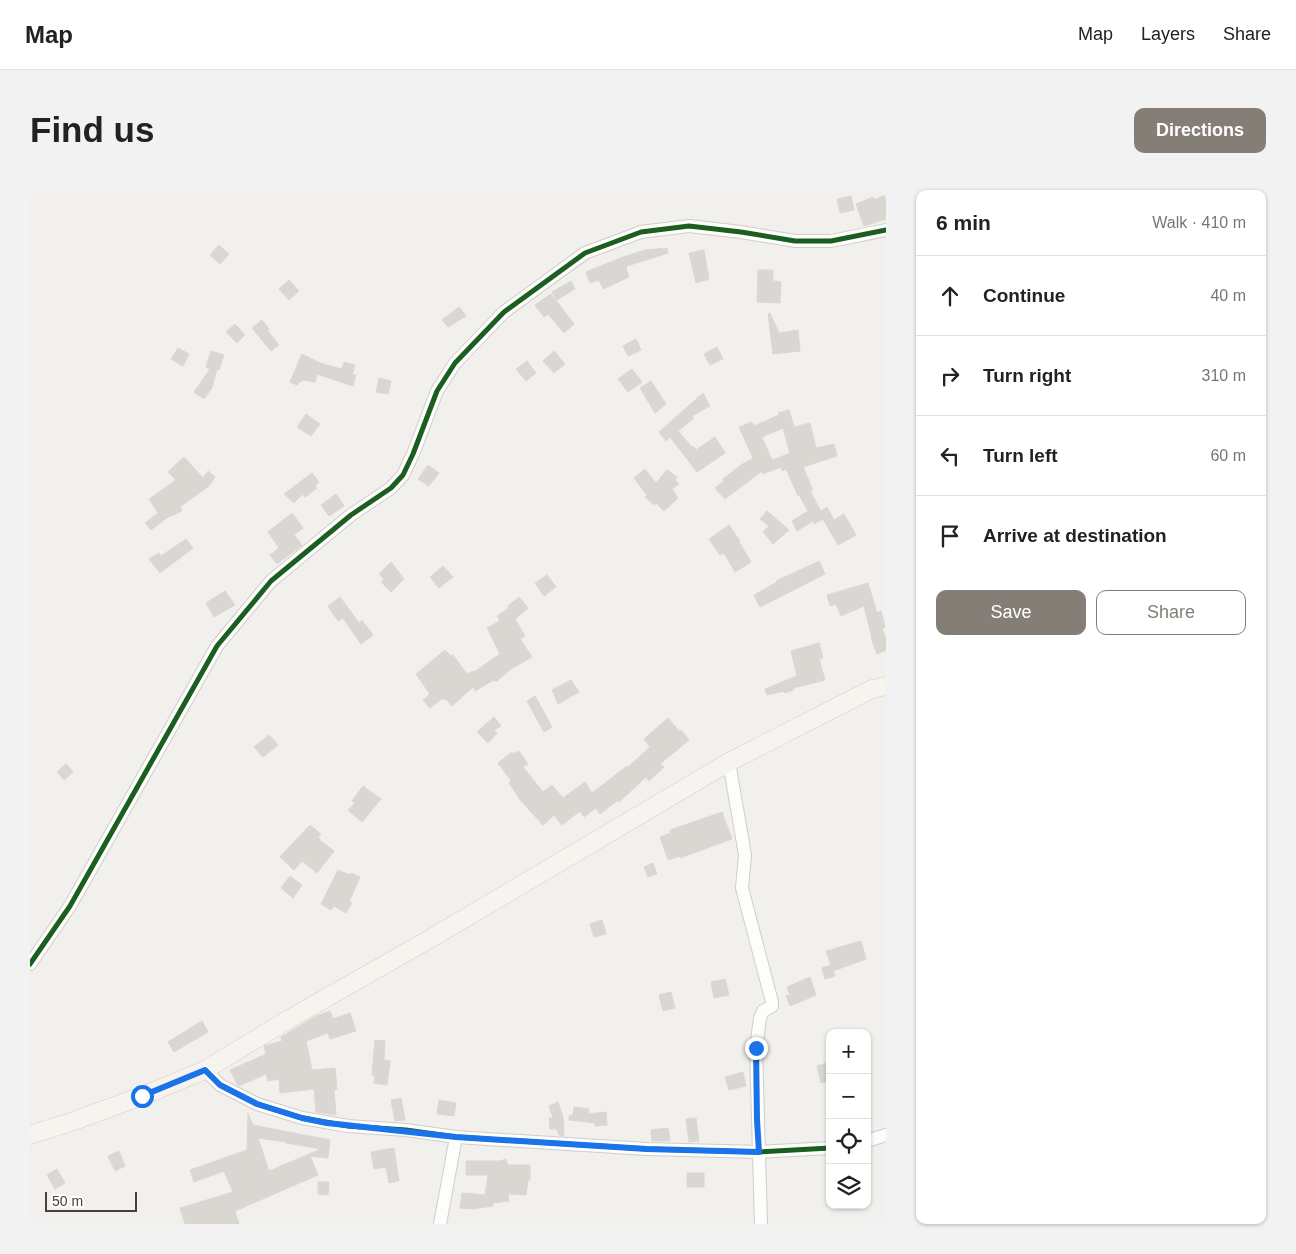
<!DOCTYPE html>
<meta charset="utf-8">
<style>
:root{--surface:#fff;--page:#f2f2f2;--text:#222;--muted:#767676;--line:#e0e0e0;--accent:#847e77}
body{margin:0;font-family:Helvetica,sans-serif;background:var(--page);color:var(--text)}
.controls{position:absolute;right:15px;bottom:15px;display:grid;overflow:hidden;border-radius:10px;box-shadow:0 1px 4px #0004}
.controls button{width:45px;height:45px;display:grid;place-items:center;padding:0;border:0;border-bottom:1px solid var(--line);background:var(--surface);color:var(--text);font:25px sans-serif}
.scale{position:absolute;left:15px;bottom:12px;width:92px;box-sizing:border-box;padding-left:5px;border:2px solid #494037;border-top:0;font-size:14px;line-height:18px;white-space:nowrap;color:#494037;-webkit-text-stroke:4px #fff;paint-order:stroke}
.stop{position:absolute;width:15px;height:15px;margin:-11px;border:4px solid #1a73e8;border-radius:50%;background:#fff}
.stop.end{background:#1a73e8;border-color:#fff;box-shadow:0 1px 5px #0008}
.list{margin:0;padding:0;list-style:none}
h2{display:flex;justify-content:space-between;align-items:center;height:65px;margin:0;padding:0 20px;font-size:21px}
h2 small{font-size:16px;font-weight:400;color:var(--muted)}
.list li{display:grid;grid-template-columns:32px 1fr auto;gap:15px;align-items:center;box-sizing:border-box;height:80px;padding:0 20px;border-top:1px solid var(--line)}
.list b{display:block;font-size:19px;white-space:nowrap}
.list em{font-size:16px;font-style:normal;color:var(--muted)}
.actions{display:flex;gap:10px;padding:15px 20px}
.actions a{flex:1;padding:11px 0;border:1px solid var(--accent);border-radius:10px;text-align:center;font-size:18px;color:var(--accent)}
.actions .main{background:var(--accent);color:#fff}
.icon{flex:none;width:28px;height:28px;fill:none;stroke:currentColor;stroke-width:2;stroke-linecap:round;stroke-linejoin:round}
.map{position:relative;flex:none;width:856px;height:1034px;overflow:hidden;border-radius:10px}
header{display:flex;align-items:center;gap:30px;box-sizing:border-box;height:70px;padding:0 25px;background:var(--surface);border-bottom:1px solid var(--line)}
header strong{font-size:24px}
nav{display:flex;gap:28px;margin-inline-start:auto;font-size:18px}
.intro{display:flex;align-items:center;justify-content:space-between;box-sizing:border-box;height:120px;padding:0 30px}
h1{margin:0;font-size:35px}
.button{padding:12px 22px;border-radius:10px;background:var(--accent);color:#fff;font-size:18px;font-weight:700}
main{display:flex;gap:30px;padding:0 30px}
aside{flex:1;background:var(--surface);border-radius:10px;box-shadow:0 1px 4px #0004}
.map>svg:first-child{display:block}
.building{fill:#dad7d3;stroke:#dbd7d2;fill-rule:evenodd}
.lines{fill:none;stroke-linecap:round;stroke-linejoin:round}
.minor-casing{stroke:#d0cdca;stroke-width:14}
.secondary-casing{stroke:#d3cdc5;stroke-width:19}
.minor{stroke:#fdfdfc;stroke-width:12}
.secondary{stroke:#f7f4f0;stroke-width:18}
.cycleway-casing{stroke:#fff;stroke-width:8}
.cycleway{stroke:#1b5e20;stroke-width:5}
.route{stroke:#1a73e8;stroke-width:6}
</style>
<header>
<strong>Map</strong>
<nav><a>Map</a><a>Layers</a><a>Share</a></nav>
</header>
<div class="intro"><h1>Find us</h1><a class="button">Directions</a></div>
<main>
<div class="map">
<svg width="856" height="1034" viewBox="0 0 856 1034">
<rect width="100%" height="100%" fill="#f2f0ed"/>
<g class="building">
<path d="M856,5v24l-22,7 -8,-22 17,-7 1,3z"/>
<path d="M821,6l3,14 -14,3 -3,-14z"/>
<path d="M189,55l10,9 -9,10 -10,-9z"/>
<path d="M637,58l1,5 -41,13v2l-1,1 3,8 -26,12 -4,-9 -9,3 -4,-11 37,-15 22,-7z"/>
<path d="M674,60l5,29 -13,4 -7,-30z"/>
<path d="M728,80h15v11l8,1 -1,21 -23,-1z"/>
<path d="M259,90l10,11 -10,9 -10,-11z"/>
<path d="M541,91l4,8 -18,11 -5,-8z"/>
<path d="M521,104l23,30 -10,9 -16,-19 -4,3 -9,-12z"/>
<path d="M429,117l7,9 -18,11 -6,-7z"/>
<path d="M740,123l9,20 19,-3 2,21 -27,3 -5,-40z"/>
<path d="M232,130l7,9 -2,1 12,15 -8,6 -19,-23z"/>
<path d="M205,134l10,11 -8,8 -11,-11z"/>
<path d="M606,149l5,11 -13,6 -5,-10z"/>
<path d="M687,157l6,12 -13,6 -6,-11z"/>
<path d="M148,158l11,6 -6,12 -12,-7z"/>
<path d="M181,161l13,4 -5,15 -2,-1 -5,19 -8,11 -10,-7 16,-23 -4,-2z"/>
<path d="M524,161l11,13 -11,9 -11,-12z"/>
<path d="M272,164l18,9 22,6 2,-7 11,3 -3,10h4l-3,11 -36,-12 -2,8 -13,-2 -5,5 -7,-3z"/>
<path d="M497,171l9,12 -10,8 -10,-12z"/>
<path d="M602,179l10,13 -14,10 -10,-13z"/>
<path d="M349,188l12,3 -3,13 -12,-2z"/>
<path d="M621,191l15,23 -11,9 -15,-25z"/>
<path d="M673,203l7,13 -18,10 2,2 -16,13 14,16 1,-1 3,4 19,-13 10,16 -28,19 -27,-35 -4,4 -7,-9z"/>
<path d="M759,220l5,17 16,-4 6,25 18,-4 3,12 -34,11 10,23 -3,1 11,20 6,-4 7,13 10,-6 12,21 -18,10 -15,-26 -9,5 -1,-3 -16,10 -5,-10 16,-10 -9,-16 -1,1 -12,-27 -4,2 -1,-4 -18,7 -1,-3 -37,28 -10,-11 9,-7 -1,-2 18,-14 12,-7 -14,-31 13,-5 2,4 25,-11 -1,-2zM753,238l7,25 -17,7 -2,-2 -9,-21z"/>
<path d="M276,224l14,10 -9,12 -14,-9z"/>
<path d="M154,267l19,21 5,-7 7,6 -6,9 -24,17v1l-5,2 2,5 -14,6 -17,13 -6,-7 13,-10 -9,-14 27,-19 -8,-8z"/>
<path d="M398,275l11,8 -10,13 -11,-7z"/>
<path d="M615,279l11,14 11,-13 10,7 -2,3 4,4 -7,5 6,9 -14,13 -8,-8 -2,2 -9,-8 2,-2 -13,-17z"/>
<path d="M282,283l7,9 -4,4 2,2 -12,9 -2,-3 -9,9 -10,-9z"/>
<path d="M306,304l8,12 -15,10 -8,-11z"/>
<path d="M737,321l22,19 -16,14 -10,-12 6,-6 -9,-7z"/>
<path d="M262,323l11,15 -9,7 8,10 -25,19 -7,-9 9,-7 -11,-16z"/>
<path d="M699,335l11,16 -1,1 12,20 -16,10 -11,-19 -4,2 -11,-16z"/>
<path d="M156,349l7,9 -33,25 -11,-14 10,-6 2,3z"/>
<path d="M789,371l6,13 -65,33 -6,-12 23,-13 -1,-1z"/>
<path d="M361,372l13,17 -13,13 -10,-10 3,-3 -5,-5z"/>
<path d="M413,376l10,11 -14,11 -9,-11z"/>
<path d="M517,385l9,12 -12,9 -9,-13z"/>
<path d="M838,393l9,30 4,-2 4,16 -3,1 4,11v11l-9,4 -6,-16h1l-8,-32 -23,10 -5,-12 -6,2 -3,-11z"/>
<path d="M195,401l10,14 -21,12 -8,-14z"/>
<path d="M310,407l19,26 3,-3 11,15 -12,9 -18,-26 -5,3 -10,-15z"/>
<path d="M489,407l9,11 -13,11 10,17 -5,3 12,18 -21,12 -15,13 -2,-2 -19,11 -2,-4 -21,19 -6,-7 -2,1 -1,-2 -13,10 -7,-8 7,-6 -14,-20 29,-24 6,6 2,-1 14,19 6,-3 1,1 26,-18 -13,-26 13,-7 -3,-5 12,-8 -1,-2z"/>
<path d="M789,453l4,15 -4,1 6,21 -32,8 1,2 -9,3 -1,-2 -17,4 -2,-6 32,-13 -6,-25z"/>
<path d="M541,490l8,12 -21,12 -6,-14z"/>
<path d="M505,506l17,31 -8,5 -17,-31z"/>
<path d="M464,527l7,9 -7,4 3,3 -9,10 -11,-11z"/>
<path d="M638,528l12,14 1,-2 8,10 -29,24 4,3 -15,14 -3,-4 -27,25 -1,-2 -18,14 -4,-6 -12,9 -4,-6 -18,14 -8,-10 -11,10 -22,-24 -12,-18 2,-2 -13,-18 14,-11 1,2 6,-3 9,13 -5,3 20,25 9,-7 11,13 22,-16 7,11 35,-27 1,1 22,-20 -6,-8z"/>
<path d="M239,545l9,10 -15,12 -9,-10z"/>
<path d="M36,574l7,8 -9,8 -7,-8z"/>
<path d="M333,596l18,13 -19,23 -14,-12 7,-7 -3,-2z"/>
<path d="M692,622l10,27 -52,19v-2l-12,4 -8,-23 11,-4 -1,-3z"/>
<path d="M280,635l11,9 -3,3 3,4 13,10 -17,22 -15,-12 -8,9 -14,-13z"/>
<path d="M623,673l4,11 -9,3 -4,-10z"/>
<path d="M308,680l12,5 1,-2 9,4 -11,25 3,1 -6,10 -12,-7 -3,4 -10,-6z"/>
<path d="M260,686l12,9 -9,13 -12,-10z"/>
<path d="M572,730l4,14 -12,3 -4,-13z"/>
<path d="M831,751l5,18 -33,12 2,5 -10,3 -3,-11 9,-3 -5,-14z"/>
<path d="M780,787l6,18 -26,11 -4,-10 4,-1 -3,-8z"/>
<path d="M695,789l4,16 -15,3 -3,-16z"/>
<path d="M641,802l4,16 -12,3 -4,-16z"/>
<path d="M300,821l3,8 17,-6 6,18 -26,8 -2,-6 -22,8 6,29 23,-2 2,21 -3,1 2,25 -20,-3 -2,-23 -34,4 -1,-14 -11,2 -2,-7 -27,12 -2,-2 -7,-14 36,-16 -2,-8 18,-5 -1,-4 35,-21z"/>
<path d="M172,831l6,11 -34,20 -6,-10z"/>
<path d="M345,850l10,1 -1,19 6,1 -3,24 -13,-2 1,-7 -3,-1z"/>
<path d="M800,872v19l-9,2 -4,-17z"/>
<path d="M713,882l3,14 -17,4 -4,-13z"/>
<path d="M371,908l4,22 -10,1 -4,-21z"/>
<path d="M409,910l17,3 -2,13 -17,-2z"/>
<path d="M528,912l5,15 1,19 -5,-1 -2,-6h-7l-1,-11h4l-4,-12z"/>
<path d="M544,917l15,2 -1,5 18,-2 1,13 -12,1v-3l-26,-3v-4l4,-1z"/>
<path d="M218,923l5,12 77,15 -2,18 -18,-2 8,19 -83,36 4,13h-54l-5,-16 53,-16 -9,-21 -30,11 -4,-12 57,-20zM228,948l28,4v1l35,6 -52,22z"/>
<path d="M666,928l3,23 -10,1 -3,-23z"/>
<path d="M638,938l2,13h-18l-1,-11z"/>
<path d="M364,958l5,33 -10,2 -3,-16 -12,2 -3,-17z"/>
<path d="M89,961l6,15 -10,5 -7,-15z"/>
<path d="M476,969l2,6h22v15h-2l-2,15 -18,-1 1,7 -16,2v3l-20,3 -13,-1 2,-15 23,2 3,-20h-22v-14h34z"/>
<path d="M27,979l8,14 -10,6 -8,-14z"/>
<rect x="657" y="983" width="17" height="14"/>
<path d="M288,992h11l-1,13 -10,-1z"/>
</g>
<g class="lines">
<g class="minor-casing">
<g id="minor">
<path d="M699,572l16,93 -3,33 30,114v4l-9,5 -3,7 -4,30 5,176"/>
<path d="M0,774l40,-58 147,-260 54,-65 80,-66 40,-27 12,-13 10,-21 24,-63 18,-28 49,-51 81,-59 56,-21 48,-6 52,6 54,9h36l55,-11"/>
<path d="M175,880l15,15 37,19 45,14 46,8 58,4 50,7 191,12 112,3 71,-4"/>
<path d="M837,951l19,-6"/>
<path d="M410,1034l16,-87"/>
</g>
</g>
<g class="secondary-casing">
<path id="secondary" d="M0,945l41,-13 71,-26 63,-26 84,-51 139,-79 301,-178 143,-73 14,-3"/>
</g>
<use href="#minor" class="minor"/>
<use href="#secondary" class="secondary"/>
<g class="cycleway-casing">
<g id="cycleway">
<path d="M0,774l40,-58 147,-260 54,-65 80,-66 40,-27 12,-13 10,-21 24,-63 18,-28 49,-51 81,-59 56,-21 48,-6 52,6 54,9h36l55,-11"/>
<path d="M175,880l15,15 37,19 45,14 46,8 58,4 50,7 191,12 112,3 71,-4"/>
</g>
</g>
<use href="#cycleway" class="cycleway"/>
</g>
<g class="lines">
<path class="route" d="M112,906l63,-26 15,15 37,19 45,14 25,5 129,14 191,12 112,3 -2,-32 -1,-72"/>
</g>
</svg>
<div class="controls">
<button>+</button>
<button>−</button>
<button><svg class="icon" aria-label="locate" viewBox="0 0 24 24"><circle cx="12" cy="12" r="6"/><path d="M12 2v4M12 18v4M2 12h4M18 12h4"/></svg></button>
<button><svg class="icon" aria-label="layers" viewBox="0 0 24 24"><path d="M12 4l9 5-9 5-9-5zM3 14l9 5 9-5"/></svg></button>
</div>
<div class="scale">50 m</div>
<div class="stop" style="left:112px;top:906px"></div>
<div class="stop end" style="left:726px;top:858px"></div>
</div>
<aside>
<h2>6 min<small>Walk · 410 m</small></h2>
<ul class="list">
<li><svg class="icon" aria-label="ahead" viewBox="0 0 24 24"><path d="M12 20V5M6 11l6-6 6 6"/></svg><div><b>Continue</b></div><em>40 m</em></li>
<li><svg class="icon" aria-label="right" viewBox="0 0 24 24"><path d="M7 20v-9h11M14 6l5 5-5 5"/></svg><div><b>Turn right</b></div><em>310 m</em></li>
<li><svg class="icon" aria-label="left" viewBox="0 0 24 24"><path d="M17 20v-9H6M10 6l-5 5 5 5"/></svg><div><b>Turn left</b></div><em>60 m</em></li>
<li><svg class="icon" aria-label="arrive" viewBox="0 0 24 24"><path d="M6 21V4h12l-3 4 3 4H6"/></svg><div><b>Arrive at destination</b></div></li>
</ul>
<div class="actions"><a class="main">Save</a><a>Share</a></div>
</aside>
</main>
